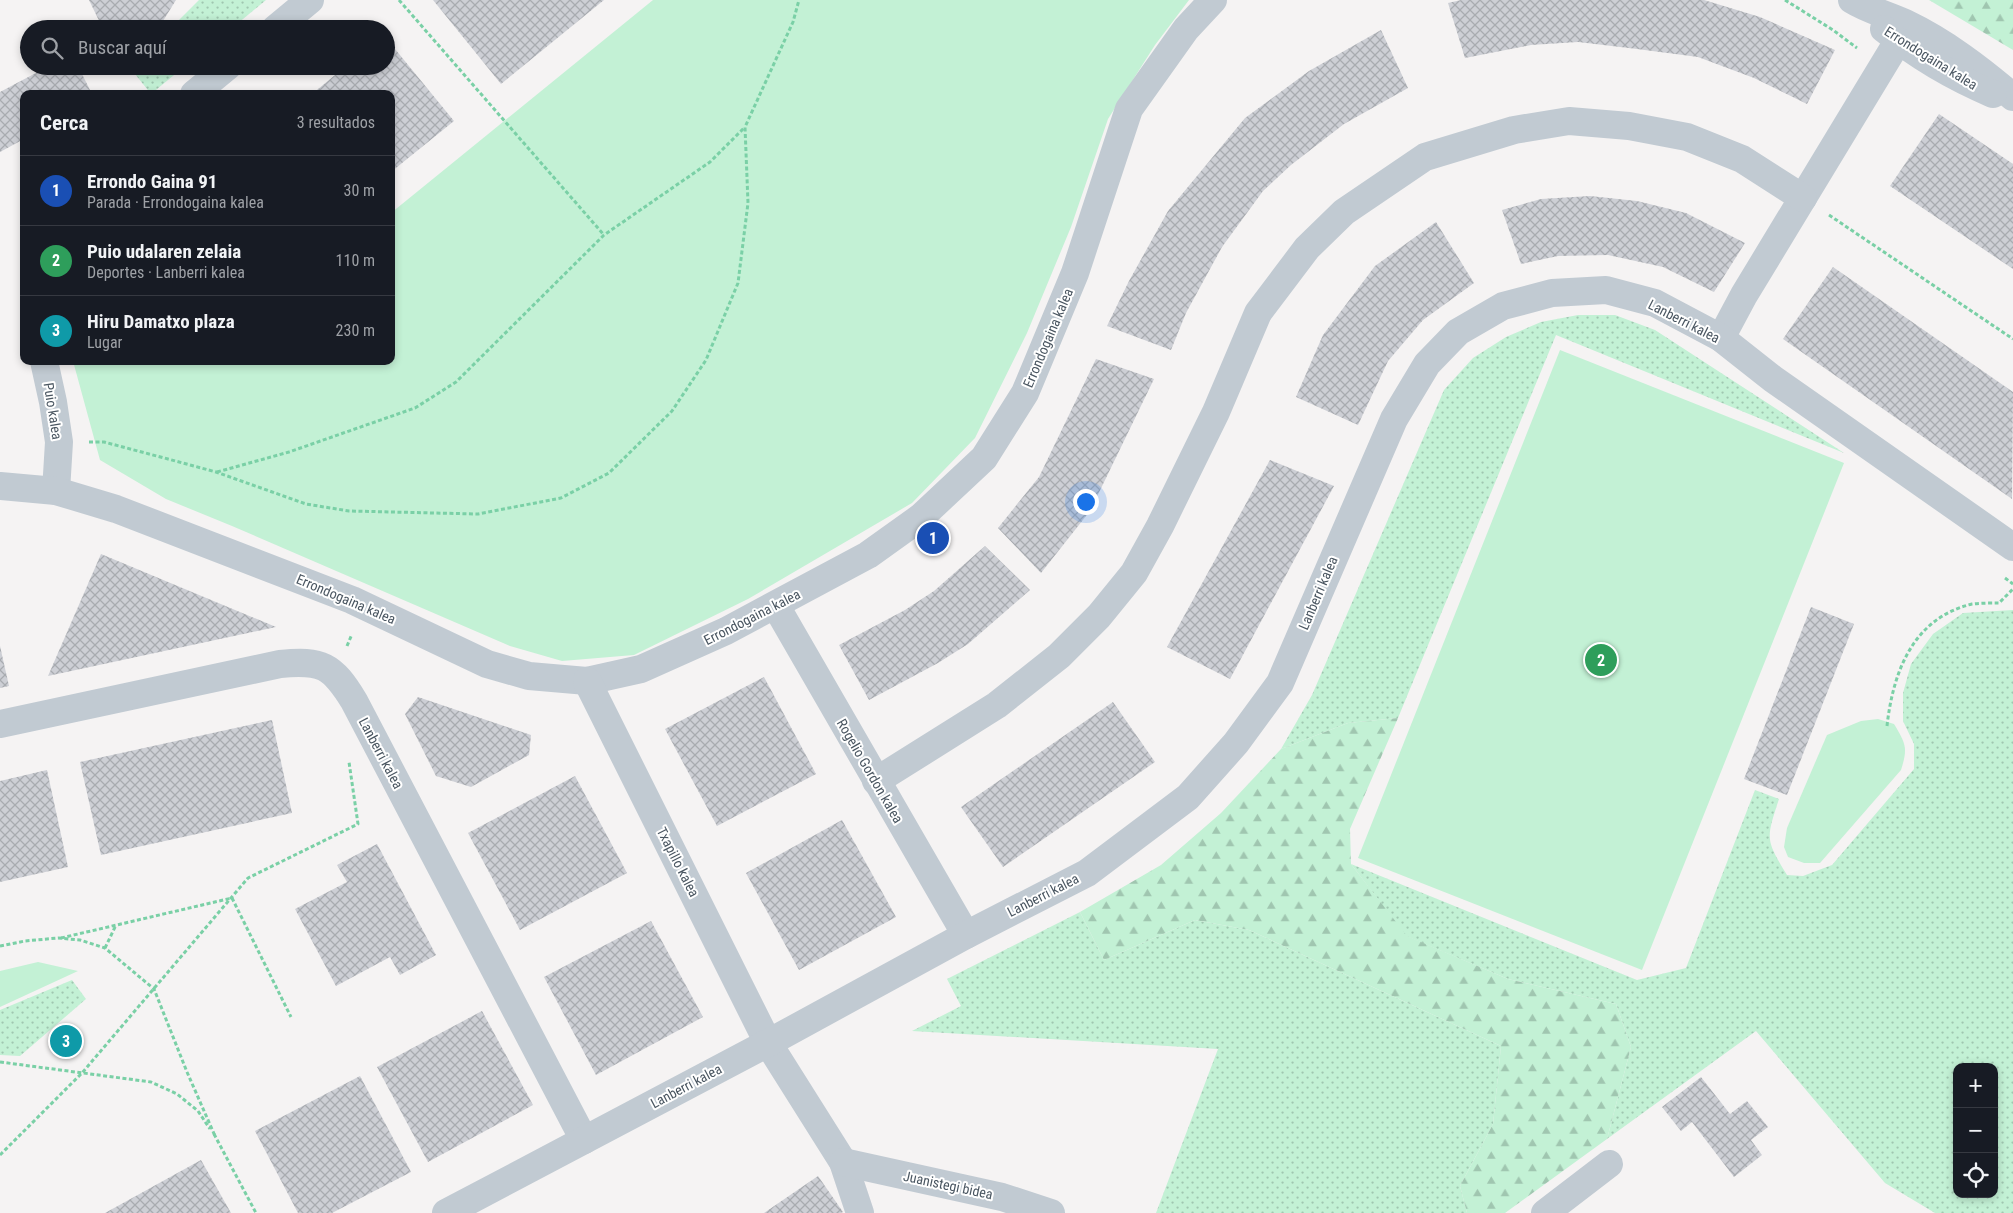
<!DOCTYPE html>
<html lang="es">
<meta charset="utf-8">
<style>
:root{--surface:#171b24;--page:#242831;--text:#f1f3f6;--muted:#9ea1a6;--line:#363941;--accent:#8c9099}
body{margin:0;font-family:"Roboto Condensed",sans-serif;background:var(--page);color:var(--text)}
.controls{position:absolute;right:15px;bottom:15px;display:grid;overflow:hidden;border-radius:10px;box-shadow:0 2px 8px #0003}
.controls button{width:45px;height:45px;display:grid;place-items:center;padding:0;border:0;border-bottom:1px solid var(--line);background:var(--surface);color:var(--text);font:25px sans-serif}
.you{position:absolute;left:1085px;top:501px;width:18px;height:18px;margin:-12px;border:4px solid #fff;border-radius:50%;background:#1a73e8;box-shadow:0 0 0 8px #1a73e833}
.badge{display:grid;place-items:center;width:32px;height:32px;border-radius:50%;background:var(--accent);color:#fff;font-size:16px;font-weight:700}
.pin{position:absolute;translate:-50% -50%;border:2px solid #fff;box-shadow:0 1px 5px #0006}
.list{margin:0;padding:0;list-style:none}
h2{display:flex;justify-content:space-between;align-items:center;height:65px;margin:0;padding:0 20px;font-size:21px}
h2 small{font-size:16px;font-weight:400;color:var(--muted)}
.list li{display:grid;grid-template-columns:32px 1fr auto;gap:15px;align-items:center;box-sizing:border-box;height:70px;padding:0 20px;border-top:1px solid var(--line)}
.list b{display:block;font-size:19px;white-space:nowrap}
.list p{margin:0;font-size:16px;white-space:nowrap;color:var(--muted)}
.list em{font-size:16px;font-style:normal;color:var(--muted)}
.icon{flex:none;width:28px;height:28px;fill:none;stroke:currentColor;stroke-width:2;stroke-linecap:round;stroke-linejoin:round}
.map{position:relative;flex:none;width:2013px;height:1213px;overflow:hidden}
.search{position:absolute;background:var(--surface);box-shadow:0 2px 8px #0003;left:20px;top:20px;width:375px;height:55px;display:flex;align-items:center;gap:12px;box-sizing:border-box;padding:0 18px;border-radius:28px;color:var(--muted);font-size:19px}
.panel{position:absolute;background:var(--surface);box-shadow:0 2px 8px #0003;left:20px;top:90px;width:375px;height:275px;border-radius:10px}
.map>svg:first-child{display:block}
.grass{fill:url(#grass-dots);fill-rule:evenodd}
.forest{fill:url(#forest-firs)}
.park{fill:#c3f1d5}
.building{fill:url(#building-cross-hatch)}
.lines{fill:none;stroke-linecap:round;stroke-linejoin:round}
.path{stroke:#7ad0a6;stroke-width:3;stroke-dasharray:4 2.5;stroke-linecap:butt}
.minor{stroke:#c1cad2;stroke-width:28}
.labels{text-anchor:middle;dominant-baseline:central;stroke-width:4;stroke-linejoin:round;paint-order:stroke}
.street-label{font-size:14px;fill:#4a5661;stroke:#fff}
</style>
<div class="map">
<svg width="2013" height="1213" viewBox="0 0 2013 1213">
<defs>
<pattern id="grass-dots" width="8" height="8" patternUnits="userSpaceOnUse" patternTransform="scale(1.25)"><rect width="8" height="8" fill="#c3f1d5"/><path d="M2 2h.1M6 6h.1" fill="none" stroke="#a0c6b0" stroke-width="1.8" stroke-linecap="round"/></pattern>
<pattern id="forest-firs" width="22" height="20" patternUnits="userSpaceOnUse" patternTransform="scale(1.25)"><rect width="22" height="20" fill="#c3f1d5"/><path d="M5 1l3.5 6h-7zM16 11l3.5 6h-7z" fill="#a0c6b0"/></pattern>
<pattern id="building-cross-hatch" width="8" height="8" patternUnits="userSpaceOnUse" patternTransform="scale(1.25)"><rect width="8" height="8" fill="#cdcfd5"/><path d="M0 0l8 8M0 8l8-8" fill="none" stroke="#a8abb0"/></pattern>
</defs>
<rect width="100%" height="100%" fill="#f5f3f3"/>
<g class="grass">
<path d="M199,0h67l-35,29h-61z"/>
<path d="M133,66h52l-34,28 -20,-25z"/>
<path d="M1578,315h37l40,15 189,123 -288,-118 -158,383 -50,5 -67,26 31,-54 132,-305 29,-32 33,-21 35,-15z"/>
<path d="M2013,610v603h-78l-50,-30 -129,-152 -149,108 24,-92 -15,-43 -108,-25 -102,-43 -55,-72 286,116 49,-12 69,-178 24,9c-13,40 -14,40 8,76l16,1 29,-11 82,-96v-25l-11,-23v-28l8,-29 22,-30 30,-21zM1957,1067h37v127h-37z"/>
<path d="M1080,912l24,48 91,-40 54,10 252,116 -8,78 -33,62 7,27h-311l62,-164 -306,-18 49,-25 -14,-27z"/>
<path d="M72,980l14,19 -66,57 -20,-1v-45z"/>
</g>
<g class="forest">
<path d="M1929,0h84v50z"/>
<path d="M1398,718l-48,111 1,35 56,72 101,43 108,25 15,43 -24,92 -102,74h-38l-7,-27 33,-62 8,-78 -252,-116 -54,-10 -91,40 -24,-48 81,-47 60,-52 60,-64 67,-26z"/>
</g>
<g class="park">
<path d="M653,0h536l-34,45 -47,74 -37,108 -44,106 -52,105 -63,65 -164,96 -114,56 -72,6 -52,-15 -278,-120 -66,-27 -66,-39 -27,-99h318v-148z"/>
<path d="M1560,350l284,113 -202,507 -284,-112z"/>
<path d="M1878,719l16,5c12,20 14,24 7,46l-81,93h-16l-16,-6 -4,-10 3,-19 40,-93 34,-14z"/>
<path d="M38,962l40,9 -78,36v-36z"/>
</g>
<g class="building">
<path d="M89,0h87l-18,29h-55z"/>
<path d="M433,0h171l-103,84z"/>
<path d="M1461,0h243l56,17 75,33 -28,54 -53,-26 -56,-21 -61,-8 -59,-7 -47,3 -66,13 -17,-55z"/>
<path d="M1381,30l27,58 -64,36 -53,41 -28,26 -41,56 -36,66 -15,37 -64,-24 22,-45 39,-70 77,-93 64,-47z"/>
<path d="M386,38l68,83 -63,51v-78h-79l34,-28h40z"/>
<path d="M49,66h29l14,28h-68v45l-24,13v-60z"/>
<path d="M1939,114l74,50v105l-123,-83z"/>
<path d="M1590,196l47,5 49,12 59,30 -31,49 -51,-25 -55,-12 -50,1 -37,8 -19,-54 39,-11z"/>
<path d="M1436,222l38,61 -51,37 -35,41 -30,64 -62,-28 27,-62 52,-69z"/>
<path d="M1833,267l180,125 -1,107 -229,-160z"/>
<path d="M1096,359l58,20 -64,132 -49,62 -43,-45 41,-51z"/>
<path d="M1270,460l64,26 -104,193 -63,-32z"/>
<path d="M985,546l45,44 -62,54 -30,19 -69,37 -30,-55 66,-35 29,-19z"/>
<path d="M101,554l175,73 -228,49z"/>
<path d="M1811,607l43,17 -67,171 -43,-16z"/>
<path d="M0,646l9,40 -9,2z"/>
<path d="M764,677l52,97 -99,52 -52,-97z"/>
<path d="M418,697l113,38 -2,20 -58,32 -35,-11 -31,-62z"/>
<path d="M1113,702l42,60 -152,105 -42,-60z"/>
<path d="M272,720l20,93 -191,42 -21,-93z"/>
<path d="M47,770l21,97 -68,15v-101z"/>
<path d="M575,776l52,97 -107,57 -52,-97z"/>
<path d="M842,820l54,97 -97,53 -53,-97z"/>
<path d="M377,844l59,111 -36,20 -10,-18 -54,29 -41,-77 52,-27 -10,-17z"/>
<path d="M651,921l52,96 -107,58 -52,-98z"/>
<path d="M482,1011l51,94 -105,57 -51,-95z"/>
<path d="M360,1076l51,96 -79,41h-34l-43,-82z"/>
<path d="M1701,1077l29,37 17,-13 21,26 -17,13 11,15 -28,22 -42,-55 -11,9 -19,-24z"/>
<path d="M201,1160l30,53h-126z"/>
<path d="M818,1176l25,36 -2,1h-77z"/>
</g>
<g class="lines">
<g class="path">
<path d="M399,0l205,235"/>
<path d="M1785,0l48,30 24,18"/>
<path d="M1829,215l184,124"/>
<path d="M89,442h15l64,17 48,13 90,32 43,7 129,3 83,-16 48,-25 63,-62 34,-51 32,-77 10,-80 -3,-76 48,-105 6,-22"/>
<path d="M217,472l72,-20 126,-44 41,-26 148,-147 106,-73 35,-35"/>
<path d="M2005,578l8,6"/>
<path d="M347,646l5,-12"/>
<path d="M1887,726c6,-54 26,-108 85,-122 9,-1 19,-1 27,-1l14,-14"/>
<path d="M61,938l171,-40 59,119"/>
<path d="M0,946l25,-5 33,-3 22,2 25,8 49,41 33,83 28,64"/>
<path d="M105,948l11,-23"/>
<path d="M0,1062l151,20 26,12 21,17 12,18"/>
<path d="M214,1134l42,79"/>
<path d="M0,1155l82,-82 166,-195 110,-54 -9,-62"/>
</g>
<g class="minor">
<path d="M1852,0c16,10 36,15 53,23 40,19 75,46 108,74"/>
<path d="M275,29l35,-29"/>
<path d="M1884,29c32,26 71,49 109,65"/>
<path d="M194,94l34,-28"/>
<path d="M1721,338l23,-43 154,-254"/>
<path d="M44,361l9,41 6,40 -3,49"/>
<path d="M0,486l56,5 60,18 236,91 135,64 42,12 58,5 54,-12 85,-38 142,-76 53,-38 63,-59 41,-65 50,-120 54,-164 57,-80 27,-29"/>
<path d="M776,606l190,329"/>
<path d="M587,681l181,362 75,119 17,51"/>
<path d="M0,724l280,-60c42,-4 52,1 74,37l230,439"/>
<path d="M876,781l121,-76 62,-49 40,-40 35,-43 26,-47 56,-114 42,-99 49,-65 37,-36 81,-55 89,-27 55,-9 60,5 58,11 55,22 61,39"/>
<path d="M843,1162l159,35 49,16"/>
<path d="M446,1213l322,-170 198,-108 121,-62 101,-76 48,-54 44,-60 114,-264 33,-55 31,-32 45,-26 49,-13 54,-3 49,13 66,35 52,41 240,168"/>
<path d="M1545,1213l64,-49"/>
</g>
</g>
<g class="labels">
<g class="street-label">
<text transform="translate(1931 58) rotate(32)">Errondogaina kalea</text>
<text transform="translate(1684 321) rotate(27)">Lanberri kalea</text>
<text transform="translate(1048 338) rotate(-67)">Errondogaina kalea</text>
<text transform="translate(53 411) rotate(81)">Puio kalea</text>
<text transform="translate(1318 593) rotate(-67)">Lanberri kalea</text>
<text transform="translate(346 599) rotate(23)">Errondogaina kalea</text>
<text transform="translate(752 617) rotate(-27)">Errondogaina kalea</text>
<text transform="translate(381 753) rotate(62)">Lanberri kalea</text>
<text transform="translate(870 771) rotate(60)">Rogelio Gordon kalea</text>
<text transform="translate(678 862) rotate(63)">Txapillo kalea</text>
<text transform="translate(1043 895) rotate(-27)">Lanberri kalea</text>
<text transform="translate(686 1086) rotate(-28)">Lanberri kalea</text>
<text transform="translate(948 1185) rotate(12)">Juanistegi bidea</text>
</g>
</g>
</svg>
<div class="controls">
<button>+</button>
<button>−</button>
<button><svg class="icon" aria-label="locate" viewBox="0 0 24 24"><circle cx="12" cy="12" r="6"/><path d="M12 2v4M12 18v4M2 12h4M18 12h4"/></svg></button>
</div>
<div class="you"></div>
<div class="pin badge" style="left:933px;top:538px;background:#1a4fb4">1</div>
<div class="pin badge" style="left:1601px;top:660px;background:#2e9e5b">2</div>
<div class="pin badge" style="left:66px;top:1041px;background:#0f9aa8">3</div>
<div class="search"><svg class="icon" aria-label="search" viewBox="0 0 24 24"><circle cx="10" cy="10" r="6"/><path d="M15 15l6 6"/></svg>Buscar aquí</div>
<section class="panel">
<h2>Cerca<small>3 resultados</small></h2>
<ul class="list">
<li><span class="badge" style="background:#1a4fb4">1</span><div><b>Errondo Gaina 91</b><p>Parada · Errondogaina kalea</p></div><em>30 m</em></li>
<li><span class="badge" style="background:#2e9e5b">2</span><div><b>Puio udalaren zelaia</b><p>Deportes · Lanberri kalea</p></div><em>110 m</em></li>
<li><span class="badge" style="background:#0f9aa8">3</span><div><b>Hiru Damatxo plaza</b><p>Lugar</p></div><em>230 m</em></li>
</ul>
</section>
</div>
